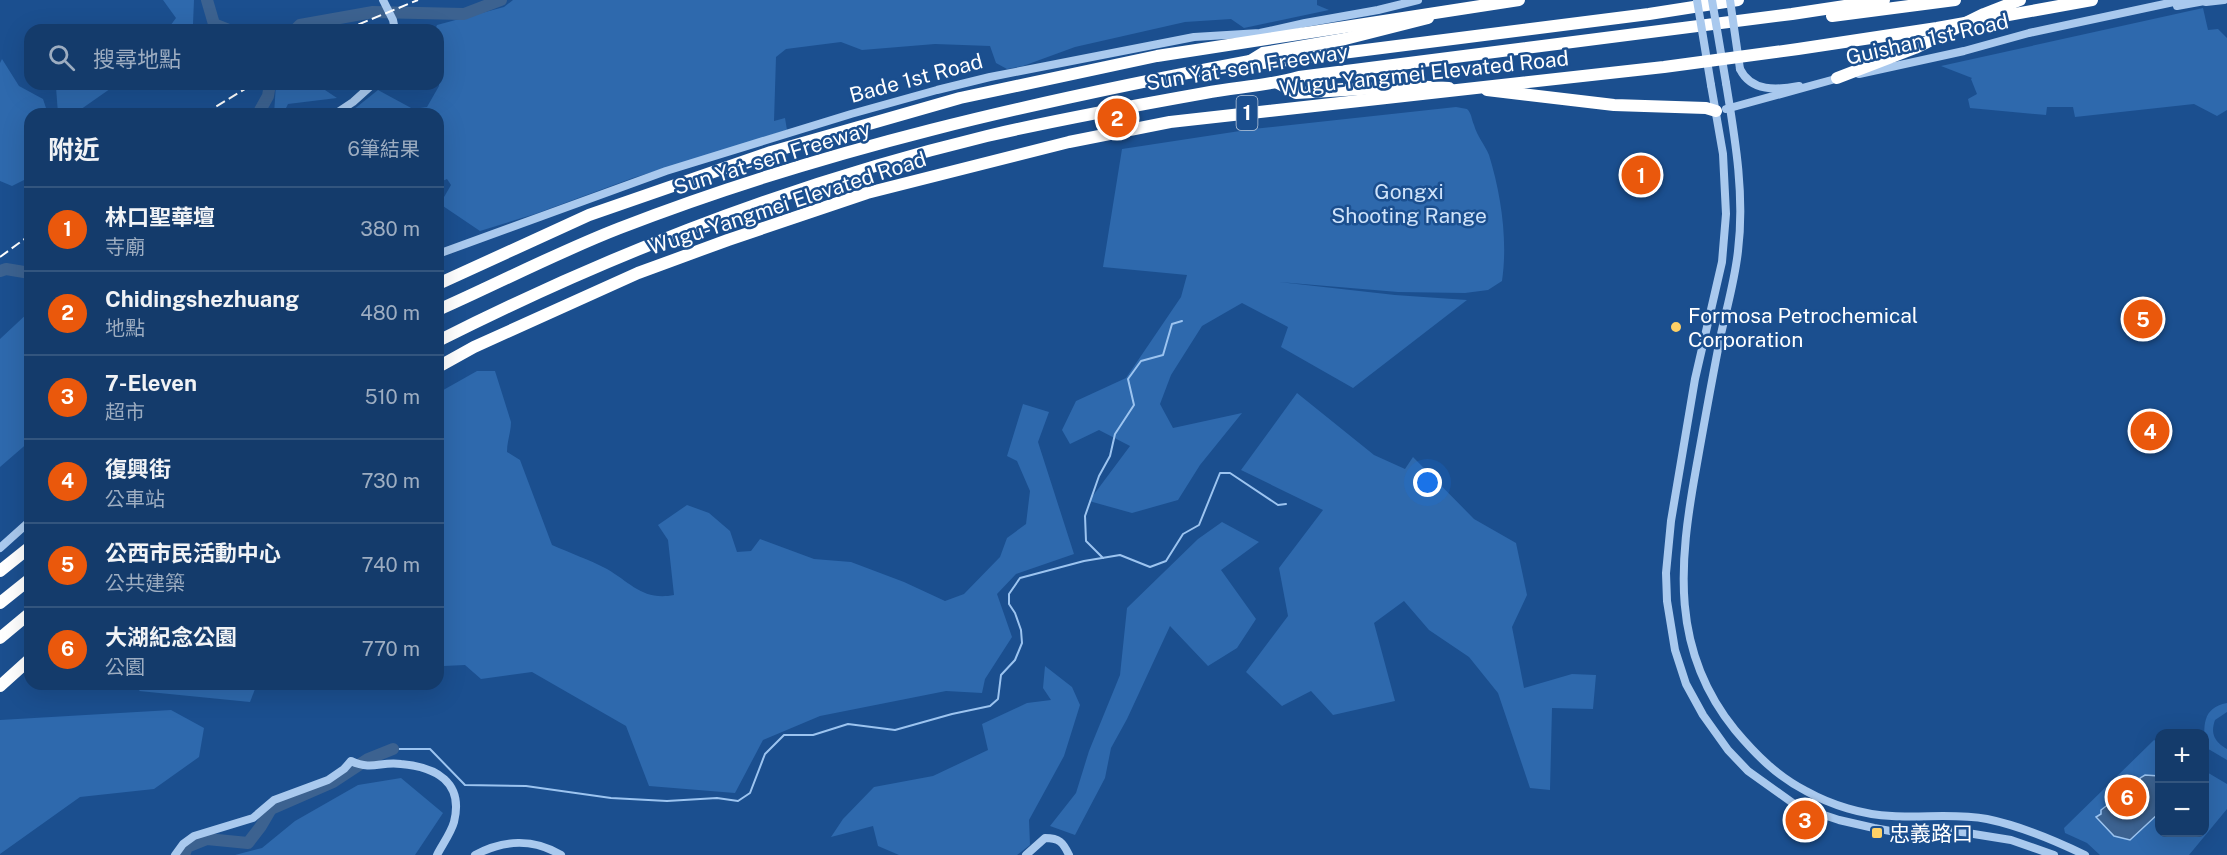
<!DOCTYPE html>
<html lang="zh-TW">
<meta charset="utf-8">
<style>
:root{--surface:#143b6b;--page:#214673;--text:#f1f3f6;--muted:#9dadc1;--line:#33557e;--accent:#ea580c}
body{margin:0;font-family:"Public Sans","Noto Sans TC",sans-serif;background:var(--page);color:var(--text)}
.controls{position:absolute;right:18px;bottom:18px;display:grid;overflow:hidden;border-radius:12px;box-shadow:0 6px 24px #0002}
.controls button{width:54px;height:54px;display:grid;place-items:center;padding:0;border:0;border-bottom:2px solid var(--line);background:var(--surface);color:var(--text);font:30px sans-serif}
.you{position:absolute;left:1428px;top:483px;width:21px;height:21px;margin:-15px;border:4px solid #fff;border-radius:50%;background:#1a73e8;box-shadow:0 0 0 9px #1a73e833}
.badge{display:grid;place-items:center;width:39px;height:39px;border-radius:50%;background:var(--accent);color:#fff;font-size:20px;font-weight:700}
.pin{position:absolute;translate:-50% -50%;border:3px solid #fff;box-shadow:0 2px 6px #0006}
.list{margin:0;padding:0;list-style:none}
h2{display:flex;justify-content:space-between;align-items:center;height:78px;margin:0;padding:0 24px;font-size:26px}
h2 small{font-size:20px;font-weight:400;color:var(--muted)}
.list li{display:grid;grid-template-columns:39px 1fr auto;gap:18px;align-items:center;box-sizing:border-box;height:84px;padding:0 24px;border-top:2px solid var(--line)}
.list b{display:block;font-size:22px;white-space:nowrap}
.list p{margin:0;font-size:20px;white-space:nowrap;color:var(--muted)}
.list em{font-size:20px;font-style:normal;color:var(--muted)}
.icon{flex:none;width:33px;height:33px;fill:none;stroke:currentColor;stroke-width:2;stroke-linecap:round;stroke-linejoin:round}
.map{position:relative;flex:none;width:2227px;height:855px;overflow:hidden}
.search{position:absolute;background:var(--surface);box-shadow:0 6px 24px #0002;left:24px;top:24px;width:420px;height:66px;display:flex;align-items:center;gap:15px;box-sizing:border-box;padding:0 21px;border-radius:18px;color:var(--muted);font-size:22px}
.panel{position:absolute;background:var(--surface);box-shadow:0 6px 24px #0002;left:24px;top:108px;width:420px;height:582px;border-radius:18px}
.map>svg:first-child{display:block}
.green{fill:#2e69ad}
.water{fill:#3c6290;stroke:#9cc4f0;stroke-width:1.5}
.lines{fill:none;stroke-linecap:round;stroke-linejoin:round}
.stream{stroke:#9cc4f0;stroke-width:2}
.river{stroke:#3c6290;stroke-width:12}
.minor{stroke:#a9c9ee;stroke-width:8}
.highway{stroke:#fff;stroke-width:12}
.rail{stroke:#fff;stroke-width:2;stroke-dasharray:10 4.5;stroke-linecap:butt}
.minor-bridge{stroke:#a9c9ee;stroke-width:8}
.highway-bridge{stroke:#fff;stroke-width:12}
.poi-dot{fill:#ffd166;stroke:#1b4f8f;stroke-width:2}
.labels{text-anchor:middle;dominant-baseline:central;stroke-width:5;stroke-linejoin:round;paint-order:stroke}
.shield{fill:#1b4f8f;stroke:#bbcadd;stroke-width:1.5}
.shield-label{font-size:20px;font-weight:bold;fill:#fff}
.street-label{font-size:21px;fill:#fff;stroke:#1b4f8f}
.park-label{font-size:21px;fill:#cfe3fa;stroke:#1b4f8f}
.poi-label{font-size:21px;fill:#fff;stroke:#1b4f8f;text-anchor:start}
</style>
<div class="map">
<svg width="2227" height="855" viewBox="0 0 2227 855">
<rect width="100%" height="100%" fill="#1b4f8f"/>
<g class="green">
<path d="M163,0h31l-1,24 -4,6h-22l9,-12z"/>
<path d="M513,0h804v5l12,5 -85,18 -13,-9 -46,3 -110,25 -52,19 -16,3 -11,-6 -6,-17 -55,-2 -73,6 -21,-8 -55,7 -10,8 -2,64 11,-3 2,12 -154,48 -98,36 -55,17 -40,-27 11,-19 -4,-6 -9,4v-69h-90l30,-24 35,19 14,-2 12,-21 -1,-56h-3l2,-5 67,-18z"/>
<path d="M2203,8l5,22 10,-1 9,9v72l-10,6 -23,-12 -119,13 -2,-10h-26l-1,8 -76,-7 -2,-9 9,-5 -6,-15 1,-1 -31,-12z"/>
<path d="M2,59l17,27 24,13 5,15h-18v63l-18,9 -12,-5v-118z"/>
<path d="M59,84h58l-40,28 -5,2h-14l-2,-27z"/>
<path d="M276,84h40l21,14 -49,6 -5,10h-9z"/>
<path d="M1456,107l11,2c5,5 4,9 7,16 3,11 11,20 15,30 12,39 19,85 13,126l-14,9 -23,3 -67,-1 -119,-10 116,13 72,5 -114,88 -72,-41 7,-20 -46,-24 -40,23 -31,49 -11,29 13,24 69,-15 -42,52 -22,35 -46,13 -43,-12 41,-55 -31,-16 -29,14 -8,-14 14,-29 50,-23 55,-81 6,-22 -84,-8 19,-118 131,-20z"/>
<path d="M30,311v130l-30,26v-128z"/>
<path d="M477,371h18l16,51c0,10 -4,19 -4,30l13,8 32,85c18,8 38,15 55,24 24,14 36,32 67,26l-6,-55 -10,-15 29,-20 22,8 21,18 7,21 14,-1 9,-12 54,20 37,3 53,20 41,19 19,-7 36,-37 7,-19 19,-14 4,-33 -13,-30 -10,-5 16,-52 26,8 -11,30 36,112 -58,20 -19,20 15,43 -27,42 -3,14 -36,-2 -126,25 -57,24 -28,53 -86,-7 -23,-60 -94,-54 -51,7 -16,-14 -21,1 -6,-3v-270z"/>
<path d="M1297,393l77,62 31,14 8,-12 61,62 42,24 11,52 -15,32 12,61 48,-14 24,1 -3,34 -41,-1 -2,82 -20,-2 -32,-95 -29,-36 -40,-27 -25,-29 -30,22 21,78 -62,14 -22,-24 -29,15 -36,-34 42,-56 -9,-48 44,-58 -82,-40z"/>
<path d="M1222,522l37,20 -38,28 35,49 -19,29 -29,18 -38,-40 -43,93 -16,29 -6,30 -30,57 -25,-9 26,-33 13,-42 31,-76 7,-67 71,-69z"/>
<path d="M1045,666l27,21 8,18 -16,51 -35,64 1,25 -13,10h-118l-21,-9 -5,-20 -42,11 12,-18 31,-32 59,-11 55,-26 -6,-26 45,-21 24,-3 -8,-12z"/>
<path d="M144,684h113l-7,18 -111,-11z"/>
<path d="M2227,703v9l-12,8c-5,14 0,22 12,29v11l-22,-13c-1,-20 -4,-39 22,-44z"/>
<path d="M171,710l33,18 -5,29 -45,32 -74,8 -80,57v-134z"/>
<path d="M2154,740l5,3 1,89h44l1,-61 22,13v25l-38,46h-89l-13,-12 -22,-10 -1,-5z"/>
<path d="M401,778l42,35 -28,42h-180l27,-7 33,-27 63,-36z"/>
</g>
<path class="water" d="M2145,775l14,1v37l-29,27 -16,-4 -18,-19 5,-3v-4l13,-10 4,1 3,-2 -1,-4 15,-12 3,1 3,-2 -1,-4z"/>
<g class="lines">
<g class="stream">
<path d="M1103,558l-17,-17 -1,-25 14,-40 11,-20 5,-22 19,-29 -6,-26 13,-18 22,-6 9,-31 10,-3"/>
<path d="M393,749h37l35,36 61,1 85,12 56,3 50,-3 21,3 12,-8 15,-39 19,-19h29l35,-11 47,6 57,-16 38,-8 8,-7 3,-24 14,-15 7,-17 -1,-13 -6,-17 -6,-9v-10l11,-16 64,-17 36,-6 30,12 16,-6 17,-27 16,-9 21,-52h10l48,32 8,-1"/>
</g>
<g class="river">
<path d="M207,0l7,24 15,6"/>
<path d="M295,30l5,-5 73,-13 91,2 37,-14"/>
<path d="M258,114l10,-18 2,-12"/>
<path d="M0,271l6,-2 24,4"/>
<path d="M184,855l3,-8 20,-8 41,4 13,-17 10,-17 62,-27 35,-23 25,-10"/>
</g>
<g class="minor">
<path d="M383,0l10,20 2,10"/>
<path d="M2206,2l18,-2"/>
<path d="M2177,6l33,-6"/>
<path d="M1740,69c11,23 37,21 59,17"/>
<path d="M1859,74l105,-23 65,-18 154,-33"/>
<path d="M1726,83c9,55 19,112 12,168 -3,28 -11,56 -17,83 -9,45 -17,90 -25,135 -17,94 -26,181 39,261 21,25 42,46 71,61 25,14 57,24 86,25 31,2 63,-3 95,3 34,7 67,21 98,36"/>
<path d="M1711,85l12,69 3,60 -4,48 -27,117 -24,142 -5,52 1,28 8,49 11,34 17,31 25,35 20,21 49,35 42,14 35,8 22,4 59,-1 56,9 43,15"/>
<path d="M1726,109l113,-31"/>
<path d="M335,114l18,-12 20,-18"/>
<path d="M438,254l228,-83 185,-57 86,-24 53,-13 204,-40 66,-4 45,-10 73,-13 40,-10"/>
<path d="M0,548l30,-27"/>
<path d="M175,855l8,-11 11,-8 59,-18 21,-18 54,-20 16,-11 7,-8c22,10 29,0 50,3 35,3 63,18 53,58 -3,11 -12,23 -17,33"/>
<path d="M475,855c28,-15 58,-17 86,0"/>
<path d="M1026,855l19,-17c14,0 18,4 24,17"/>
</g>
<g class="highway">
<path d="M1832,16l123,-16"/>
<path d="M1250,61l13,-8 82,-14 83,-21"/>
<path d="M1837,78l78,-30 69,-34 36,-14"/>
<path d="M1278,83l18,10 115,-7 38,2"/>
<path d="M1487,90l127,15 92,3 10,3"/>
<path d="M438,310c61,-27 120,-58 182,-82 203,-79 417,-127 630,-167l13,2 386,-49 89,-14"/>
<path d="M438,341c174,-88 359,-159 549,-205 72,-17 145,-30 218,-43 31,-6 63,-7 94,-16l493,-63 92,-14"/>
<path d="M0,571l30,-24"/>
<path d="M0,603l30,-24"/>
<path d="M0,638l30,-25"/>
<path d="M0,686l30,-27"/>
</g>
<g class="rail">
<path d="M345,30l73,-30"/>
<path d="M204,114l49,-30"/>
<path d="M0,257l30,-22"/>
</g>
<g class="minor-bridge">
<path d="M1697,0l14,85"/>
<path d="M1712,0l14,83"/>
<path d="M1730,0l10,69"/>
</g>
<g class="highway-bridge">
<path d="M438,284l151,-69 182,-63 189,-54 197,-42 362,-56"/>
<path d="M438,367l36,-20 164,-74 90,-33 139,-47 202,-51 101,-20 494,-55 134,-18 139,-21 155,-28"/>
</g>
</g>
<g class="poi-dot">
<circle cx="1676" cy="327" r="6"/>
<rect x="1871" y="827" width="12" height="12" rx="3"/>
</g>
<g class="labels">
<rect class="shield" x="1236.5" y="96" width="21" height="34" rx="4.5"/>
<g class="shield-label">
<text x="1247" y="113">1</text>
</g>
<g class="street-label">
<text transform="translate(1927 39) rotate(-13)">Guishan 1st Road</text>
<text transform="translate(1247 67) rotate(-9)">Sun Yat-sen Freeway</text>
<text transform="translate(1424 73) rotate(-6)">Wugu-Yangmei Elevated Road</text>
<text transform="translate(916 78) rotate(-15)">Bade 1st Road</text>
<text transform="translate(772 158) rotate(-17)">Sun Yat-sen Freeway</text>
<text transform="translate(787 203) rotate(-18)">Wugu-Yangmei Elevated Road</text>
</g>
<g class="park-label">
<text x="1409" y="191">Gongxi<tspan x="1409" dy="24">Shooting Range</tspan></text>
</g>
<g class="poi-label">
<text x="1688" y="315">Formosa Petrochemical<tspan x="1688" dy="24">Corporation</tspan></text>
<text x="1889" y="833">忠義路口</text>
</g>
</g>
</svg>
<div class="controls">
<button>+</button>
<button>−</button>
</div>
<div class="you"></div>
<div class="pin badge" style="left:1641px;top:175px">1</div>
<div class="pin badge" style="left:1117px;top:118px">2</div>
<div class="pin badge" style="left:1805px;top:820px">3</div>
<div class="pin badge" style="left:2150px;top:431px">4</div>
<div class="pin badge" style="left:2143px;top:319px">5</div>
<div class="pin badge" style="left:2127px;top:797px">6</div>
<div class="search"><svg class="icon" aria-label="search" viewBox="0 0 24 24"><circle cx="10" cy="10" r="6"/><path d="M15 15l6 6"/></svg>搜尋地點</div>
<section class="panel">
<h2>附近<small>6筆結果</small></h2>
<ul class="list">
<li><span class="badge">1</span><div><b>林口聖華壇</b><p>寺廟</p></div><em>380 m</em></li>
<li><span class="badge">2</span><div><b>Chidingshezhuang</b><p>地點</p></div><em>480 m</em></li>
<li><span class="badge">3</span><div><b>7-Eleven</b><p>超市</p></div><em>510 m</em></li>
<li><span class="badge">4</span><div><b>復興街</b><p>公車站</p></div><em>730 m</em></li>
<li><span class="badge">5</span><div><b>公西市民活動中心</b><p>公共建築</p></div><em>740 m</em></li>
<li><span class="badge">6</span><div><b>大湖紀念公園</b><p>公園</p></div><em>770 m</em></li>
</ul>
</section>
</div>
